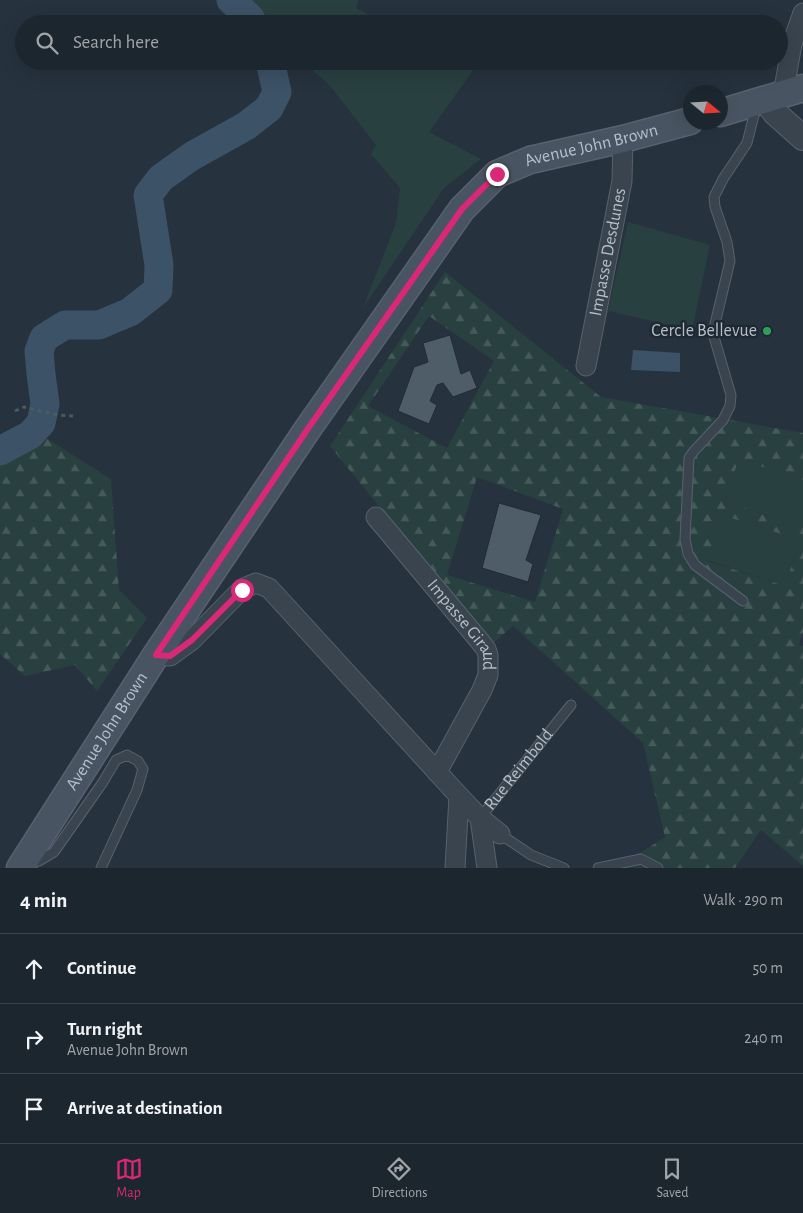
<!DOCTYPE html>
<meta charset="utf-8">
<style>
:root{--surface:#1c262e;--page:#29323a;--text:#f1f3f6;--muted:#a0a5aa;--line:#3a434a;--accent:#db2777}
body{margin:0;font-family:"Alegreya Sans",sans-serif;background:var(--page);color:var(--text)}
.compass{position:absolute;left:683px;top:85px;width:45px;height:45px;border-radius:50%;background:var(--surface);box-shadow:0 5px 20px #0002;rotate:108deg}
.stop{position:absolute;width:15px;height:15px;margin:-11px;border:4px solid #db2777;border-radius:50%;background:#fff}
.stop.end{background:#db2777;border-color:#fff;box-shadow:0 1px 5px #0008}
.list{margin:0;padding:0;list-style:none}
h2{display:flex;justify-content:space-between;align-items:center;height:65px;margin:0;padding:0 20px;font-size:21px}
h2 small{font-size:16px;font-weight:400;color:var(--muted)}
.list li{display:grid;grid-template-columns:32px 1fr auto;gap:15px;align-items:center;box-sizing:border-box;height:70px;padding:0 20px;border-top:1px solid var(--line)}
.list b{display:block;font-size:19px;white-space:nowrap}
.list p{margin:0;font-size:16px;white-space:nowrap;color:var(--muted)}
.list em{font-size:16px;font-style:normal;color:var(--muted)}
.icon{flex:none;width:28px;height:28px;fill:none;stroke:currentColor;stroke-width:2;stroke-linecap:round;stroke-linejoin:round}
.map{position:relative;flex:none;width:803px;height:868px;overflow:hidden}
.search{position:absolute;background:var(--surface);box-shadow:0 5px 20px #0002;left:15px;right:15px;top:15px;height:55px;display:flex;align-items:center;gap:12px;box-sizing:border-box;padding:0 18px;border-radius:28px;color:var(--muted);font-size:19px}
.sheet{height:275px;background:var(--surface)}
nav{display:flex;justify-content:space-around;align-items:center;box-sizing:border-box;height:70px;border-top:1px solid var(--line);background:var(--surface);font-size:14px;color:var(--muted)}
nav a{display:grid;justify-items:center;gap:2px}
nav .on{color:var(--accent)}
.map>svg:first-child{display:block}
.green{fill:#294040}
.forest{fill:url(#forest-firs);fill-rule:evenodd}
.water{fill:#3c5266}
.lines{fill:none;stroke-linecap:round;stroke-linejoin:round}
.river{stroke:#3c5266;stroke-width:29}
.building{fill:#4f5d69;stroke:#202b35}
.service-casing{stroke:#57626c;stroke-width:11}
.minor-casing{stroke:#57626c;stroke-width:21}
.tertiary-casing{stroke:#57626c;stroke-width:26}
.secondary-casing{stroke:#57626c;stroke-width:29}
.path{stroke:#485d5d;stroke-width:3;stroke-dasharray:4 4;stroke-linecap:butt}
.service{stroke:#39444e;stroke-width:9}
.minor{stroke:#39444e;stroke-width:19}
.tertiary{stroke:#39444e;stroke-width:24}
.secondary{stroke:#485461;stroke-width:26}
.route{stroke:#db2777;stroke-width:6}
.leisure-dot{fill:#2e9e5b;stroke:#1e2933;stroke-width:2}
.labels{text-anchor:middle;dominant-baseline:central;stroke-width:5;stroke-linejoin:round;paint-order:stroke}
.street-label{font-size:18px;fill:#b6bfc9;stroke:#1e2933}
.poi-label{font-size:18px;fill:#b6bfc9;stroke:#1e2933;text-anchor:end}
</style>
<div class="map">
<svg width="803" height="868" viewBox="0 0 803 868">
<defs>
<pattern id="forest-firs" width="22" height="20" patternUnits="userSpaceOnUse" patternTransform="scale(1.25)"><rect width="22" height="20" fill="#294040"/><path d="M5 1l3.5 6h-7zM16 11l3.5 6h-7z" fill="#465a5a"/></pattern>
</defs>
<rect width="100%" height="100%" fill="#26323e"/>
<g class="green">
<path d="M236,0h123l-3,8 30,16h-124z"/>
<path d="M303,61h155l16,8 -45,63 52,27 -37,29 -81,120 33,-85 4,-35 -29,-34 5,-9 -45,-58z"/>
<path d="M628,222l82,23 -18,85 -84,-19z"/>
<path d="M739,458l64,22v48l-79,-27z"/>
<path d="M722,515l78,25 -15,46 -78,-26z"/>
</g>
<g class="forest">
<path d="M445,272l156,125 202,36v47l-64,-21 -15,42 79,27v104l-4,13 4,1v220l-42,-36 -26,38h-118l48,-31 -22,-94 -130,-117 -22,19 -161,-199zM429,316l65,45 -47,87 -79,-42zM477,477l86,32 -28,93 -88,-27zM722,515l78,25 -15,46 -77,-25z"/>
<path d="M46,438l65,41 8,111 28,28 -50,73 -22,-26 -50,11 -25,-22v-188z"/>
</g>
<path class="water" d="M633,350l47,3v19l-49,-2z"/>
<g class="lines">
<g class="river">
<path d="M231,0l19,18 3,6"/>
<path d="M0,451l30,-16 11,-12 4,-19 -4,-30 -2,-23 5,-13 21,-13h34l31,-13 28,-22 1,-25 -11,-70 13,-17 31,-22 54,-30 23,-18 8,-16 -7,-31"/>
</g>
</g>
<g class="building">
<path d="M450,335l11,39 9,-4 7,18 -24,9 -10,-14 -6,2 -7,16 7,4 -8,19 -31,-13 16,-44 14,-5 -5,-19z"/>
<path d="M499,503l42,12 -15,45 7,4 -5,18 -46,-14z"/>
</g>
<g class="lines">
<g class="service-casing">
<g id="service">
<path d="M743,601l-48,-36 -7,-11 -3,-15 4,-81 5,-7 29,-31 7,-14 1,-11 -17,-58v-9l16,-67 -3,-19 -12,-35 -1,-10 9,-18 24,-36 9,-36"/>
<path id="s1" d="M480,818l91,-113"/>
<path d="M500,834l31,21 33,13"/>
<path d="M31,862l8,-1 15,-9 49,-70 13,-22 11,-5 11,6 5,8 -6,21 -36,78"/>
<path d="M598,868l43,-9 17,9"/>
</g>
</g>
<g class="minor-casing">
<g id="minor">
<path d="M783,94l9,-50 11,-31"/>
<path id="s2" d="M586,366l36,-185 1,-42"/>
<path id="s3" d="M376,517l102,122 8,10 2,6v20l-6,15 -45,82"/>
<path d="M156,655l14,1 22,-16 50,-51 14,-6 13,5 190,208 21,22 20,16"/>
<path d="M480,818l7,50"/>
<path d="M455,868l4,-72"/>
</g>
</g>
<g class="tertiary-casing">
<path id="tertiary" d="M765,100l10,13 28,25"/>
</g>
<g class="secondary-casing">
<g id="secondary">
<path d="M720,113l83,-25"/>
<path id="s4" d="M20,868l136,-213 151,-225 155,-221 35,-35 33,-14 93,-21 67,-18"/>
</g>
</g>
<path class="path" d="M15,411l9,-4 34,8 15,1"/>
<use href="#service" class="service"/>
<use href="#minor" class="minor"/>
<use href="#tertiary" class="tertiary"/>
<use href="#secondary" class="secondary"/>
</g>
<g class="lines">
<path class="route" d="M242,590l-50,50 -22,16 -14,-1 151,-225 155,-221 35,-35"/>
</g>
<circle class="leisure-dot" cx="767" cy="331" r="5"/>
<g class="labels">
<g class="street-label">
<text stroke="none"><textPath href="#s4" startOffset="942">Avenue John Brown</textPath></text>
<text stroke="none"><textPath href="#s2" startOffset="116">Impasse Desdunes</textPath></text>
<text stroke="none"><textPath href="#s3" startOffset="139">Impasse Giraud</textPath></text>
<text stroke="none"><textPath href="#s4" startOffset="162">Avenue John Brown</textPath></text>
<text stroke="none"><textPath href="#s1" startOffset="62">Rue Reimbold</textPath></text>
</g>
<g class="poi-label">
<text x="757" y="331">Cercle Bellevue</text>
</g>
</g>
</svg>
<svg class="compass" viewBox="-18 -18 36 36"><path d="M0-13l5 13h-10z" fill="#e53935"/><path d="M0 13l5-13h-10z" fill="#a0a5aa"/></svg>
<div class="stop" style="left:242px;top:590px"></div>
<div class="stop end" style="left:497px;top:174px"></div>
<div class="search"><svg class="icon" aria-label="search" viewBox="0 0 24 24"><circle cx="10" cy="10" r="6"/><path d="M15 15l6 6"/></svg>Search here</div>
</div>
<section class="sheet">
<h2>4 min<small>Walk · 290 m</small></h2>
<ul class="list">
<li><svg class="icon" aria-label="ahead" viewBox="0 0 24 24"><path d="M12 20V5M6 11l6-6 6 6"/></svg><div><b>Continue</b></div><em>50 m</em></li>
<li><svg class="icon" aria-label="right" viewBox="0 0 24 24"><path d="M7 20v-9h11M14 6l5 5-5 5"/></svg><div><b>Turn right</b><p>Avenue John Brown</p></div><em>240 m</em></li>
<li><svg class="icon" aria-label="arrive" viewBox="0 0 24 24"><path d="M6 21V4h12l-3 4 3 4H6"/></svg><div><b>Arrive at destination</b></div></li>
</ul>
</section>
<nav>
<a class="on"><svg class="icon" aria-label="map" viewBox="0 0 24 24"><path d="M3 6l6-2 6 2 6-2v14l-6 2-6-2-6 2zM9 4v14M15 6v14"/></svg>Map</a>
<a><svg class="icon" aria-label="directions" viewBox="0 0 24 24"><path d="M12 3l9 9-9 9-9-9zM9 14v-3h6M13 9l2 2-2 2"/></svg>Directions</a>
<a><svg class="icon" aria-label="saved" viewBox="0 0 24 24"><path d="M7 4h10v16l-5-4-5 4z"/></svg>Saved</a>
</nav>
